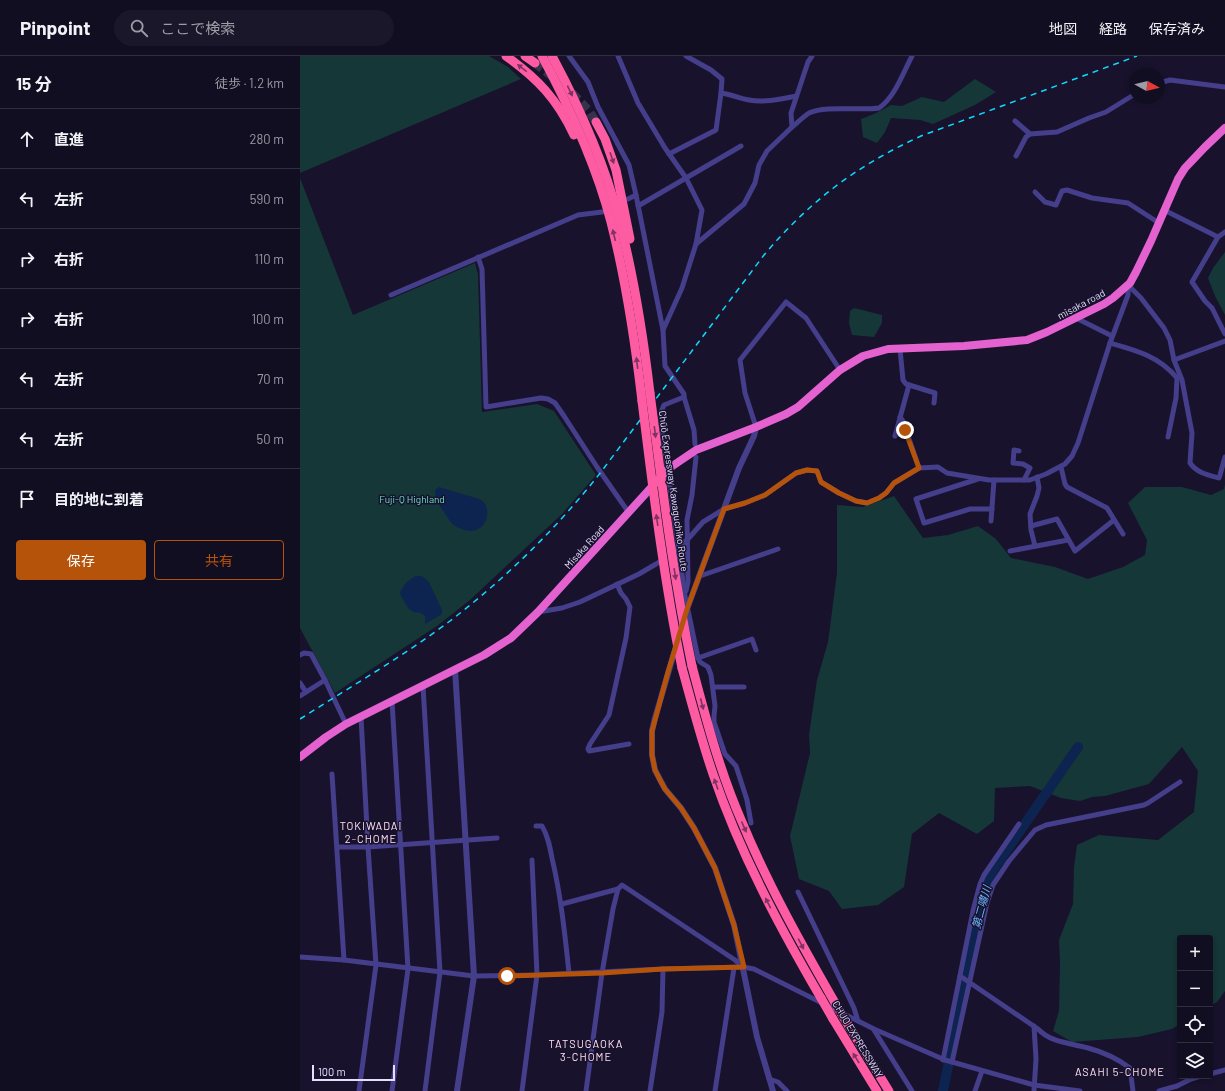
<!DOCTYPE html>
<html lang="ja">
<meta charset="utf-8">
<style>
:root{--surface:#120e22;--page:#1b172a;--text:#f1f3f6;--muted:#9c9ca5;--line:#312e40;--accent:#b45309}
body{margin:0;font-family:Barlow,"Noto Sans JP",sans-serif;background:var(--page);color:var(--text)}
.controls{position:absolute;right:12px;bottom:12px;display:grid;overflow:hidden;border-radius:4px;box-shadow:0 2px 6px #0003}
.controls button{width:36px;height:36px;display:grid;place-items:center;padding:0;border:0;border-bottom:1px solid var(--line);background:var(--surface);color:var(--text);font:20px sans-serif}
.compass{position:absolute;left:829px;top:12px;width:36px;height:36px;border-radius:50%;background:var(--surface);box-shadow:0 2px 6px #0003;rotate:98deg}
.scale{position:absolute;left:12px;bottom:10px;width:83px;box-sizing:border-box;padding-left:4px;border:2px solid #e4deff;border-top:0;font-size:11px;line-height:14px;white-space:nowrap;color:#e4deff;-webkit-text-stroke:3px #18122d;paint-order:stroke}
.stop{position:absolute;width:12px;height:12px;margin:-9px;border:3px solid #b45309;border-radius:50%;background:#fff}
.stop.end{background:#b45309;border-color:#fff;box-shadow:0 1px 4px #0008}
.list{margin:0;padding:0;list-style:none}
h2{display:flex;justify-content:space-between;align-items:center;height:52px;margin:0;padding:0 16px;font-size:17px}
h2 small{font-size:13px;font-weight:400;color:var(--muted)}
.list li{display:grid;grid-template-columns:26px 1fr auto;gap:12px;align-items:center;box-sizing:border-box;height:60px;padding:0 16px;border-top:1px solid var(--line)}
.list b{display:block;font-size:15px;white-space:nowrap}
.list em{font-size:13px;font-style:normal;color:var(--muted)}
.actions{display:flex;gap:8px;padding:12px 16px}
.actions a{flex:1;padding:9px 0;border:1px solid var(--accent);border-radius:4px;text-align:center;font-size:14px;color:var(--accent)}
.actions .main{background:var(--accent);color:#fff}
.icon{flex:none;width:22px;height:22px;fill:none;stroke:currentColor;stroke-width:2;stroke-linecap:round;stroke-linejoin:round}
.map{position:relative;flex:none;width:925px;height:1035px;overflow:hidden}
header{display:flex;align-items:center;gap:24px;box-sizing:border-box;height:56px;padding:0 20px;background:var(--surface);border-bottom:1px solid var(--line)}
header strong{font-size:19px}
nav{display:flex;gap:22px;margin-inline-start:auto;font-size:14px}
.search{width:280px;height:36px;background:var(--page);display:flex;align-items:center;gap:10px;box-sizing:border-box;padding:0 14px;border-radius:22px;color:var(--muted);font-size:15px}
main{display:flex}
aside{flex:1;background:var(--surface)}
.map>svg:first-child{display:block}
.green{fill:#153737}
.water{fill:#0e2450}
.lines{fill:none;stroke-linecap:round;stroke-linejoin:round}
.river{stroke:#0e2450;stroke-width:10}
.motorway-tunnel{stroke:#37314c;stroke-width:9;stroke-dasharray:9 4.5;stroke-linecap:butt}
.minor{stroke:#443e8b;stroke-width:5}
.tertiary{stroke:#443e8b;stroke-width:6}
.trunk{stroke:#e461d0;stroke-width:8}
.motorway{stroke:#fd5ba2;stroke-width:9}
.rail{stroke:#0ddafc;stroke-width:1.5;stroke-dasharray:6 5;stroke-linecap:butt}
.motorway-bridge{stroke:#fd5ba2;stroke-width:9}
.oneway{fill:#7f3362}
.route{stroke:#b45309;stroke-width:5}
.labels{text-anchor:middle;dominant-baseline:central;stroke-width:3;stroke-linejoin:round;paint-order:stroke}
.street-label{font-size:10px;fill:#e4deff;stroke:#18122d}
.park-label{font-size:10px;fill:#69e0c8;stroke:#18122d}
.neighbourhood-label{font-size:11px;letter-spacing:1px;fill:#ffe0f2;stroke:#18122d}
.water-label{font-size:11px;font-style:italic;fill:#6eb5fd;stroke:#18122d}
</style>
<header>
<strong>Pinpoint</strong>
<div class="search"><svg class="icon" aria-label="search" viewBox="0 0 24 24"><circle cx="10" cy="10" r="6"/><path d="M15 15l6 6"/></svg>ここで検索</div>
<nav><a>地図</a><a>経路</a><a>保存済み</a></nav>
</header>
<main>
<aside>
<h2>15 分<small>徒歩 · 1.2 km</small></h2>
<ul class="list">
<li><svg class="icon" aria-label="ahead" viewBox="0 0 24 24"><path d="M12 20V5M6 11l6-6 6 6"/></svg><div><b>直進</b></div><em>280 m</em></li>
<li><svg class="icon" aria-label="left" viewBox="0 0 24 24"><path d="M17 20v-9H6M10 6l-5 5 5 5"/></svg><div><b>左折</b></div><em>590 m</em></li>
<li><svg class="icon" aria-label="right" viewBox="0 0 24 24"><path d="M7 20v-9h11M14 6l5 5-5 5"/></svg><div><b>右折</b></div><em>110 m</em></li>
<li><svg class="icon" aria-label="right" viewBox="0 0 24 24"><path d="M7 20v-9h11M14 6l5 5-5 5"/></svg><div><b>右折</b></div><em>100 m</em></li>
<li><svg class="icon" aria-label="left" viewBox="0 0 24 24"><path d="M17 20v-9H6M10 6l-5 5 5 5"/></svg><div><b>左折</b></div><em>70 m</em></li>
<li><svg class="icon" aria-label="left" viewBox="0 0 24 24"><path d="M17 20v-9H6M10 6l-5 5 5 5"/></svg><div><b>左折</b></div><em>50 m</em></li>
<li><svg class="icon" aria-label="arrive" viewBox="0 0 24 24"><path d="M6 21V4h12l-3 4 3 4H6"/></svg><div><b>目的地に到着</b></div></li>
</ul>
<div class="actions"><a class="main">保存</a><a>共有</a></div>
</aside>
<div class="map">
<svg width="925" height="1035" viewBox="0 0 925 1035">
<rect width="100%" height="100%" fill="#18122d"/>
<g class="green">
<path d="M0,0h189l19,11 13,12 -221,94z"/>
<path d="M675,23l21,13 -21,13 -42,19 -13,-4 -29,-2 -6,14 -8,11 -14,-6 -2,-18 13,-5 17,-9 11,1 20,-9 22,5z"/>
<path d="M0,122l53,137 122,-52 3,11 4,138 55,-8 17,7 42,64 -34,39 -92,86 -33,26 -102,67 -35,-65z"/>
<path d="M925,196v63l-10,-19 -7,-18 5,-10z"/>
<path d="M554,252l28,7v8l-8,14 -22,-2 -3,-12 1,-12z"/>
<path d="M925,428v507l-8,11 -7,4v-68h-30v86l-8,5 -34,8 -66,5 -19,-11 6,-20 1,-49 -1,-22 14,-36 1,-37 3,-22 22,-10 59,5 36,-28 4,-41 -16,-24 -33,37 -44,12 -13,1 -12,4 -19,-3 -31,-12 -35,2 -1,33 -17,13 -38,-21 -27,21 -8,53 -26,18 -36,4 -13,-18 -30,-12 -9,-43 20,-83 -1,-18 8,-55 11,-38 9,-69v-68l26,2 31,-11 29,42 25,-3 30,-9 18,13 15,19 44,9 33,12 35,-12 22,-12 2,-15 -19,-37 17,-16h37l29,8 13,-6z"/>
</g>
<g class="water">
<path d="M139,431c10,3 20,6 30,9 4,1 9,2 12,4 14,9 4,39 -19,29 -9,-3 -11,-6 -16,-14 -6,-9 -10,-13 -11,-25z"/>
<path d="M116,520h6l7,6 13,28v4l-17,10v-8l-4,-3 -8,-1 -5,-4 -8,-14c2,-9 8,-14 16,-18z"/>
</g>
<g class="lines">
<path class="river" d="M643,1035l18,-89 2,-22 19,-87 11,-23 85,-123"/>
<g class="motorway-tunnel">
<path d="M235,7l18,14"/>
<path d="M272,37l17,18 7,11"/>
</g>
<g class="minor">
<path d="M269,0l19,26 10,25 31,58 7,30 27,135"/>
<path d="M318,0l20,47 27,45 21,30 16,32 -6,34 -14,44 -19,42 2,36 19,28v3l-20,8 -3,7v9l24,175 13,62 2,4 8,5 3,8 4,31 -1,10v6l11,32 11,12 11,34 4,23"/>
<path d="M386,0l25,14 11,9 -1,14"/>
<path d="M859,27l11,-3 55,7"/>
<path d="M715,65l15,13 27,-2 32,-14 17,-6 29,-18"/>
<path d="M492,71c5,-4 11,-10 17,-14 17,-8 51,-2 70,-5 16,-11 24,-35 33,-52"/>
<path d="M369,98l47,-24 5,-37c10,1 19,6 28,7 16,3 32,-1 47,-4"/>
<path d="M716,100l10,-19 4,-3"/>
<path d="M735,136l10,10 11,3 6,-14 5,-1 25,8 36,5 31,20"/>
<path d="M328,143l8,-4"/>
<path d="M338,150l103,-60"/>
<path d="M864,154l54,27 7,-5"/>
<path d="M918,181l-26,45 13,19 7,7 13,26"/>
<path d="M396,188l48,-40 11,-21 4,-18 8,-14 25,-24 -1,-14 17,-51 4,-6"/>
<path d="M178,201l4,12 4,138 55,-9 7,1 7,4 9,13 33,51 32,46"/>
<path d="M91,239l187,-80 24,-3"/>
<path d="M776,262l36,18"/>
<path d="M810,287c25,7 49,13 67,35l-1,20 -8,39"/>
<path d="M600,293l3,31 3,4 29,9 -1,10"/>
<path d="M874,304l51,-19"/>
<path d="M384,341l10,33 1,14"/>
<path d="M600,361l3,4 16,47"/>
<path d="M456,371l-11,-34 -5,-33 46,-58 20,16 34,52"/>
<path d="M595,380l14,-51"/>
<path d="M719,395l-5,-1 -1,13 10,1 7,4 -6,12"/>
<path d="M761,411l4,17 2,3 40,21 16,26"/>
<path d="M678,423l-62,20 8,24 46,-14h22"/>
<path d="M691,465l3,-41"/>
<path d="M731,470l26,-7 18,32 39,-31"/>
<path d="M735,490l-4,-16 -1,-16 7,-18 2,-8 -2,-11"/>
<path d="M710,495l58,-11"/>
<path d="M370,498l18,-15 15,-17 21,-13 21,-6 20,-8 31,-22 11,-3 10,1 4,11 18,11 17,8 11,2 12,-5 7,-5 8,-10 25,-15 19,-1 9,6 42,7h41l16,-6 19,-10 7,-8 6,-13 32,-100 18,-48v-10l13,13 23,30 6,12 4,20 8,20 10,53 -2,30c7,10 18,12 29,15l1,-3 5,-18"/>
<path d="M400,520l78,-27"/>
<path d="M317,528l4,9 5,6 4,8 -4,31 -17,77 -19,29 -2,5 1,2 40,-7"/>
<path d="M386,535l2,-9 -1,-62 5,-25 4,-38"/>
<path d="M238,556l24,-4 18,-6 59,-28 17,-10 8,-5"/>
<path d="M0,599l4,-2 7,1 14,26 21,44"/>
<path d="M398,602l54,-19 4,11"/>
<path d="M0,627l6,9"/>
<path d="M123,630l17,286 -15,119"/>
<path d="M413,631h31"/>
<path d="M0,640l25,-16"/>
<path d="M32,718l12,186"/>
<path d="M236,770h6c6,10 8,21 10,32 9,38 13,77 17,115"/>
<path d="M37,791h31l129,-9"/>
<path d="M498,836l56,116 4,13"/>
<path d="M262,848l56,-15"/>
<path d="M0,901l44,3 130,16 63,-1 126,-6 80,-2 11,2 120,60 71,31 89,25 46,6"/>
<path d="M660,920l78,53c13,14 33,14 50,19 15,4 30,11 42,20l3,23"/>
<path d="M734,970l2,33 -2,32"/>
<path d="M574,974l38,61"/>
<path d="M643,1004l30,-149 7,-27 4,-9 35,-51"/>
<path d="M652,1006l35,-159 6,-18 16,-24 26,-31 11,-5 98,-20 4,-2 32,-21"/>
<path d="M910,1018l15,-4"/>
<path d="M469,1023l9,3 9,9"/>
<path d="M59,1035l17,-126 -8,-118 -7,-130"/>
<path d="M92,1035l16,-122 -16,-268"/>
<path d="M222,1035l15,-116 -5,-115"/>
<path d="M286,1035l16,-118 11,-64 5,-20 4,-4 113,75 8,7"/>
<path d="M350,1035l12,-79 1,-43"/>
<path d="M415,1035l19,-123"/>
<path d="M675,1035l7,-20"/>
<path d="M859,1035l18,-5 14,-7 10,-3"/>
</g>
<g class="tertiary">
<path d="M456,371l-2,9 -15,32 -52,141 -32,109 -3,13v24l3,15 10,19 16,19 13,20 21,40 19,57 23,112 16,54"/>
<path d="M155,613l19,307 -17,115"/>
</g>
<path class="trunk" d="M0,701l26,-20 20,-13 138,-69 27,-17 27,-26 130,-143 28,-19 60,-23 30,-13 12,-7 42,-37 23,-14 25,-7 76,-3 63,-6 20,-8 57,-28 9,-6 17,-15 6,-11 15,-31 27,-62 7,-11 20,-21 20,-19"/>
<g class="motorway">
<path d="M206,0c32,23 51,43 68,79"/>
<path d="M225,0l10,7"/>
<path d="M242,0c28,52 54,108 69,166 15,59 24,119 31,179"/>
<path d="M252,0c28,52 52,106 67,163 15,57 24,115 31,174"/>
<path d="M296,66l9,17 11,31 14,69"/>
<path d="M392,610c14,53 28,106 50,156 27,65 61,125 96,186"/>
<path d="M382,612c10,36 19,71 31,106 27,79 66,152 108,224"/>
<path d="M533,963l44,72"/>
<path d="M550,972l39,63"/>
</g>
<path class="rail" d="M0,663c50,-32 102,-62 150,-98 56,-43 107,-93 151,-149l163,-217c46,-54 92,-89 157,-119l216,-80"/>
<g class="motorway-bridge">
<path d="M350,337c12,92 23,183 42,273"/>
<path d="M342,345c11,90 22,179 40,267"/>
<path d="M521,942l12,21"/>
<path d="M538,952l12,20"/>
</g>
</g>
<defs><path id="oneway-solid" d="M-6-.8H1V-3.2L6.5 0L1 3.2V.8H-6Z"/></defs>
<g class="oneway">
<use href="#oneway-solid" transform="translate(222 12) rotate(-142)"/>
<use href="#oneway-solid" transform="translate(270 35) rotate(64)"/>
<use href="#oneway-solid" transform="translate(312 102) rotate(71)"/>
<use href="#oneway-solid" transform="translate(314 179) rotate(-103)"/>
<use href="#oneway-solid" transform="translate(337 307) rotate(-97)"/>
<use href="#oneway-solid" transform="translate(355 376) rotate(83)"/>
<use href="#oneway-solid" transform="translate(357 464) rotate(-98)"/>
<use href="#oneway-solid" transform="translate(375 518) rotate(81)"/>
<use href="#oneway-solid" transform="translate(402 648) rotate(75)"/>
<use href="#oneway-solid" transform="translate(416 728) rotate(-110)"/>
<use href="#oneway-solid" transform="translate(444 771) rotate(66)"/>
<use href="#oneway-solid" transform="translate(468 847) rotate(-117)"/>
<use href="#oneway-solid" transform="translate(501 888) rotate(62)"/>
<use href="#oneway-solid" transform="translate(556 1002) rotate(-122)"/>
</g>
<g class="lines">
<path class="route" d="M207,920l95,-3 61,-4 81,-2 -10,-42 -19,-57 -21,-40 -13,-20 -16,-19 -5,-9 -5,-10 -3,-15v-24l16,-59 19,-63 37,-100 21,-6 20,-8 31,-22 11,-3 10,1 4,11 18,11 17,8 11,2 12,-5 7,-5 8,-10 25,-15 -14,-38"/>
</g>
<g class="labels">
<g class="street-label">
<text transform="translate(781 248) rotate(-28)">misaka road</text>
<text transform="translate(374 435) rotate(82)">Chūō Expressway Kawaguchiko Route</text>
<text transform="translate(284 491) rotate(-48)">Misaka Road</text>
<text transform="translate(558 983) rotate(59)">CHUO EXPRESSWAY</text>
</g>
<g class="park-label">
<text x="112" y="443">Fuji-Q Highland</text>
</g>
<g class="neighbourhood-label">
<text x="71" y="769">TOKIWADAI<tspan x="71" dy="13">2-CHOME</tspan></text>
<text x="286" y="987">TATSUGAOKA<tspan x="286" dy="13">3-CHOME</tspan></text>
<text x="820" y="1015">ASAHI 5-CHOME</text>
</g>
<g class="water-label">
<text transform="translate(681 851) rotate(-75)">第二嘯川</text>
</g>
</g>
</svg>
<div class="controls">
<button>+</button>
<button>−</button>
<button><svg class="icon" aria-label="locate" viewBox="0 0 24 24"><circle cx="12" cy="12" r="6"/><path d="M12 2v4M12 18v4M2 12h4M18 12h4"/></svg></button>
<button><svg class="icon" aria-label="layers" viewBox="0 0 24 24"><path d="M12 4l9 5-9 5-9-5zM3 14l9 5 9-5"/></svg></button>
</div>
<svg class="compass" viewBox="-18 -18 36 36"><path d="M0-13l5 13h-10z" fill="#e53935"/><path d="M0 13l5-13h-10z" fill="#9c9ca5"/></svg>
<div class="scale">100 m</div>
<div class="stop" style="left:207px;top:920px"></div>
<div class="stop end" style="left:605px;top:374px"></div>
</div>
</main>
